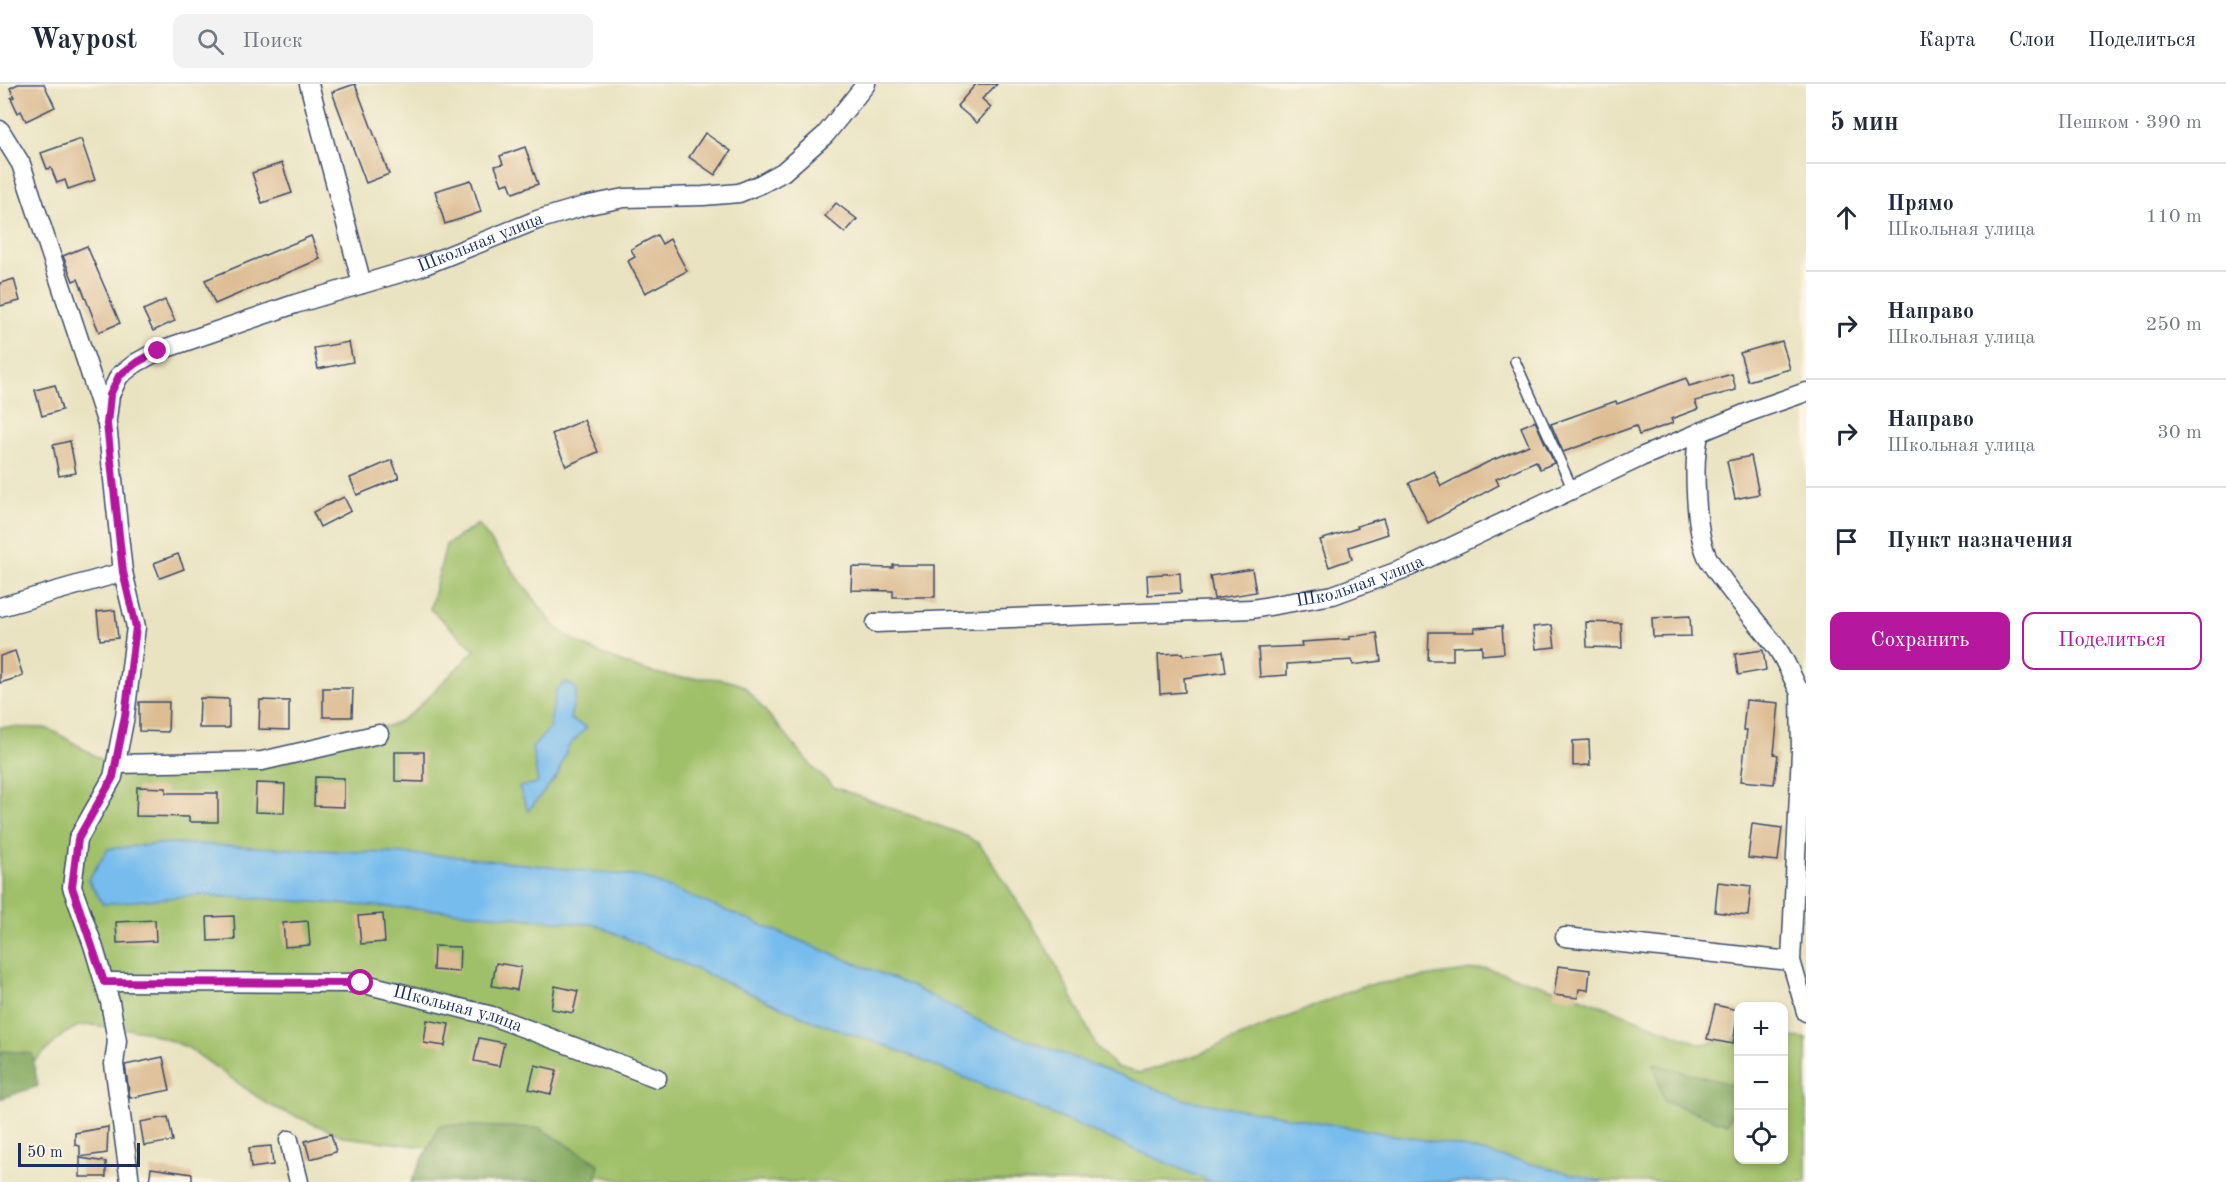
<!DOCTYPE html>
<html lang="ru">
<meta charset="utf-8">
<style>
:root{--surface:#fff;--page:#f2f2f3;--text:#1f2937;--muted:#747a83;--line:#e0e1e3;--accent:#b5179e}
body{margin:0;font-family:"Old Standard TT",serif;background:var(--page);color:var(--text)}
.controls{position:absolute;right:18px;bottom:18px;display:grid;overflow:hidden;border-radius:12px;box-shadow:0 3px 9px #0003}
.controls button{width:54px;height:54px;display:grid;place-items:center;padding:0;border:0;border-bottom:2px solid var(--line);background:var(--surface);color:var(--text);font:30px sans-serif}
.scale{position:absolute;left:18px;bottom:15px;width:122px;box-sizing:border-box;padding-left:6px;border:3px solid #1b2f5e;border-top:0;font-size:16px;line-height:21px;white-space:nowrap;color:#1b2f5e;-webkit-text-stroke:4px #fcf5e5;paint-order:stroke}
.stop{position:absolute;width:18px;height:18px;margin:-14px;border:4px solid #b5179e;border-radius:50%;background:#fff}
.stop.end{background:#b5179e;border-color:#fff;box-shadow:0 2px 6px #0008}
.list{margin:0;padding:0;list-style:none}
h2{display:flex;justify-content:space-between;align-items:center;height:78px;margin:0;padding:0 24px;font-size:26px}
h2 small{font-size:20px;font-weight:400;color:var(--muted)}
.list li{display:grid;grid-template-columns:39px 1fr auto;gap:18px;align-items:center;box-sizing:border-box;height:108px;padding:0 24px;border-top:2px solid var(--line)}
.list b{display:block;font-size:22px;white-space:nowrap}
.list p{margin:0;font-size:20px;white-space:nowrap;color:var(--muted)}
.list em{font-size:20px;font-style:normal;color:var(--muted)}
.actions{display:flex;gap:12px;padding:18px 24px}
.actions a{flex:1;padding:14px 0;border:2px solid var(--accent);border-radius:12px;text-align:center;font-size:21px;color:var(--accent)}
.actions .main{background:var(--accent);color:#fff}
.icon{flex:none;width:33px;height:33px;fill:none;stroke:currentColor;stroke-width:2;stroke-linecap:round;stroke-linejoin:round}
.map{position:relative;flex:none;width:1806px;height:1098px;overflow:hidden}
header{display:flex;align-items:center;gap:36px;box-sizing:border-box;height:84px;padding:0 30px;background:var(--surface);border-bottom:2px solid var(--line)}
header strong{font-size:28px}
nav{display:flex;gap:33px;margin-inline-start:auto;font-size:21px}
.search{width:420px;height:54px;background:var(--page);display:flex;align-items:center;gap:15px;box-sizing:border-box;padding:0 21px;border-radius:12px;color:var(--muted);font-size:22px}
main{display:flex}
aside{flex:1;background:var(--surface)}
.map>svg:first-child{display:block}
.green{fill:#9fbf68;stroke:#5d7763;stroke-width:1.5}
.forest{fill:#7fa65c;stroke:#4d6a5d;stroke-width:1.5}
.water{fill:#76bced;stroke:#4876a6;stroke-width:1.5}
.building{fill:#ddbd94}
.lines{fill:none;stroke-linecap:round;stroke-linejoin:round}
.service-casing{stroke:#3a4a6d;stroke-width:12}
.minor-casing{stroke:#3a4a6d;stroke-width:21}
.service{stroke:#fff;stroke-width:9}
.minor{stroke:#fff;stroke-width:18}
.route{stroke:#b5179e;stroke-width:8}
.labels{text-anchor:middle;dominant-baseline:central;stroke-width:6;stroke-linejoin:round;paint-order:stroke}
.street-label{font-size:18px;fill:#1b2f5e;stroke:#fcf5e5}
</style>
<header>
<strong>Waypost</strong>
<div class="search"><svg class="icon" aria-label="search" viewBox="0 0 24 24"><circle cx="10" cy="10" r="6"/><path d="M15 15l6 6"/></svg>Поиск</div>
<nav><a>Карта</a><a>Слои</a><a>Поделиться</a></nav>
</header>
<main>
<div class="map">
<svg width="1806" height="1098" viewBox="0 0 1806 1098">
<rect width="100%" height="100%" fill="#fcf5e5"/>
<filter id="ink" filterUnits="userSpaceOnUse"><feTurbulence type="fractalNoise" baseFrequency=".0167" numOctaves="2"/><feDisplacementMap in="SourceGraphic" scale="12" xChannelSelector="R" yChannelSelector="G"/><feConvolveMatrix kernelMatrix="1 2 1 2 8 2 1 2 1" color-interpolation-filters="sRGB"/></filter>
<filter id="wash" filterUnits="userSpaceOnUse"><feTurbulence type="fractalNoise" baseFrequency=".008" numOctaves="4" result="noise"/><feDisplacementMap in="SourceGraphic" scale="24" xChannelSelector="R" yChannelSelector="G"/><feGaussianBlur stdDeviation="1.35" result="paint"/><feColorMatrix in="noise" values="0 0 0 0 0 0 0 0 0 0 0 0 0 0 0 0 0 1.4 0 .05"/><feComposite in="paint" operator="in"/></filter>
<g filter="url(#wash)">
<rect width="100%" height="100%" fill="#e9e3c1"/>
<path class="green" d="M478,440l74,99c24,24 83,47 117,53 27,5 49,-3 76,11l70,83 19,17 130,48 14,8 10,12 62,98 47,94 19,20 24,6 59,-19 163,-68 124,-18 94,29 121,47 37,-6v122h46v-123l22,1v144h-1174l-157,-29 -130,-16 -76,-32 -82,-58 -43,-16 -52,-6 -14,1 -14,8 -28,26 -36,22v-355l45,1 12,5 65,39 179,-25 94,-23 17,-11 63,-63 -45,-41 16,-64z"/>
<g class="forest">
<path d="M4,967l28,3 6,32 -38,13v-45z"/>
<path d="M1654,980l84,22v14l-11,24 -63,-23z"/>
<path d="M440,1041l99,3 60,36 -3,18h-185z"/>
</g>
<g class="water">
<path d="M566,598l11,7 -7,30 17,8 -19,20 -11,29 -29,35 -9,-24 19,-4 -6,-35 17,-19 7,-39z"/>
<path d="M169,759l280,13 194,21 266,108 78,40 199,75 268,45 151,37h-394l-202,-86 -120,-49 -76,-26 -217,-96 -146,-14 -250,-16 -97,9 -15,-24 20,-31z"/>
</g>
<g id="blocks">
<g class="building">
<path d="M18,0h26l11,23 -29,14 -5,-10 -3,2 -7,-15 3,-1 -4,-9z"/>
<path d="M355,0l34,90 -23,9 -34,-91z"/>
<path d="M976,0h21l-15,15 9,8 -14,16 -20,-17z"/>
<path d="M705,49l26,18 -16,24 -26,-18z"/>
<path d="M81,55l14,41 -27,9 -3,-9 -8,3 -6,-15 -4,1 -6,-16z"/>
<path d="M525,63l13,37 -25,9 -4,-10 -7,2 -7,-19 8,-2 -3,-8z"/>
<path d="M282,79l10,30 -30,10 -10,-30z"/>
<path d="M471,96l10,32 -36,12 -10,-33z"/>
<path d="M836,119l21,16 -12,14 -20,-17z"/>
<path d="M657,151l5,9 8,-5 17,32 -42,22 -17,-32 7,-4 -4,-8z"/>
<path d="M311,152l9,23 -105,45 -10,-24z"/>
<path d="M87,162l33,77 -21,9 -21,-53 -5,2 -10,-25z"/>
<path d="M14,195l6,22 -20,5v-23z"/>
<path d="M165,216l10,21 -22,10 -10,-21z"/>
<path d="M1782,257l8,28 -42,12 -8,-28z"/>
<path d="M349,258l4,20 -35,7 -4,-21z"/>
<path d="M1732,290l4,16 -41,11 3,8 -27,10 2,4 -34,12 -3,-9 -73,26 -12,-28 65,-23 1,3 69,-26 3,8z"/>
<path d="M55,301l7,25 -20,6 -7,-26z"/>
<path d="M584,336l14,32 -32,14 -14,-32z"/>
<path d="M1535,337l19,42 -14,6 -4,-8 -40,18 3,6 -71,38 -19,-40 25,-12 7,15 47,-24 41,-17 -8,-18z"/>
<path d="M70,357l6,32 -17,3 -6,-31z"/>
<path d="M1751,372l8,38 -24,5 -8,-38z"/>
<path d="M392,376l7,18 -42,17 -7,-17z"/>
<path d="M344,413l7,14 -31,16 -7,-15z"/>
<path d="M1383,434l5,16 -39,13 3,12 -23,8 -9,-27 38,-12 -1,-2z"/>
<path d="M178,470l6,15 -24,9 -6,-15z"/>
<path d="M893,481h42v32h-42v-6l-42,-1 1,-23 41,1z"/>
<path d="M1252,485l4,23 -42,7 -4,-23z"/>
<path d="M1180,489l1,20 -33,2 -1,-20z"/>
<path d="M115,526l3,28 -18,2 -3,-28z"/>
<path d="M1690,532l1,20 -38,1 -1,-19z"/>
<path d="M1586,538l35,1 1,25 -35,-1z"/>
<path d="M1552,541l3,22 -19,2 -3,-22z"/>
<path d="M1502,542l2,27 -22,2v-9l-29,1v13h-25l1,-28h46l-1,-4z"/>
<path d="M1377,549l4,28 -28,4 -1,-5 -65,4v11l-27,2 -2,-29 44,-2 -1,-4 49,-3 -1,-2z"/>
<path d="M1763,566l3,20 -28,5 -3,-21z"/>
<path d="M15,567l8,25 -23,7v-27z"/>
<path d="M1223,567l3,21 -42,6 1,14 -25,2 -2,-40 25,-1v3z"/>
<path d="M323,604h30l-1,29h-29z"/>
<path d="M200,614l29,1v29h-30z"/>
<path d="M260,616l29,1v29l-30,-1z"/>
<path d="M1746,616l33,3 -5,51 4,1 -4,29 -33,-3 6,-51h-4z"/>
<path d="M139,618h30l-1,30 -29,-1z"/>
<path d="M1589,656l1,25 -17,1v-25z"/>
<path d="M395,668h29v30l-29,-1z"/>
<path d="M315,693l29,1v29l-30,-1z"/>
<path d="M256,699l29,1 -1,29 -29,-1z"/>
<path d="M137,703l29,1v5h52v29h-29v-5l-53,-1z"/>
<path d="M1752,740l30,4 -4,33 -30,-3z"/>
<path d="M1718,798l33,4 -3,30 -33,-4z"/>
<path d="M383,830l2,28 -24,2 -3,-28z"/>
<path d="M234,832l1,24 -27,1 -1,-24z"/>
<path d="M155,836l1,21 -39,2 -1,-21z"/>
<path d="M308,837l2,24 -25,2 -2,-24z"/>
<path d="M434,862l26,1 -1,25 -26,-2z"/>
<path d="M496,879l25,4 -4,23 -25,-4z"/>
<path d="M1558,882l32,4 -2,20 -9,-1 -1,9 -24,-3z"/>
<path d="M555,902l23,5 -5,22 -22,-4z"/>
<path d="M1715,921l23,5 -5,34 -26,-5z"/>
<path d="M427,936l22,4 -4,22 -21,-3z"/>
<path d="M479,954l25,5 -5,23 -25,-5z"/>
<path d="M163,973l7,33 -40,8 -5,-33z"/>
<path d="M535,981l22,5 -6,24 -22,-5z"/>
<path d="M168,1033l5,24 -29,5 -4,-24z"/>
<path d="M108,1043l-1,26 -27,4v-11l-5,-1v-12z"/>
<path d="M331,1050l5,18 -26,7 -5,-18z"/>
<path d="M271,1062l2,19 -22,3 -2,-20z"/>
<path d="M80,1074l26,4v15h-26z"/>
<path d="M151,1084l41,6v8h-43z"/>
</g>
</g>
</g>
<g filter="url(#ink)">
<use href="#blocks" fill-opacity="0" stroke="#3a4a6d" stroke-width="1.5"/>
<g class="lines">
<g class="service-casing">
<path id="service" d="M1515,277l58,129"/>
</g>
<g class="minor-casing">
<g id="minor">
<path d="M309,0l53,200"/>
<path d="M0,46l21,34 86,260 16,148 13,55 -11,89 -12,61 -35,62 -6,48 21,58 17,57 7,39 -3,23 16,118"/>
<path id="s1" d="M107,335l3,-24 9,-19 17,-13 22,-12 137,-47 125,-37 117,-47 47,-14 40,-8 79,-2 36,-3 22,-9 22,-12 42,-37 41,-51"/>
<path d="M1700,348c-8,27 -5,104 9,128 18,30 44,56 65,84 11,14 18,33 26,49"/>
<path d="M0,523l123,-35"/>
<path id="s2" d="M876,539l376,-14 81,-14 76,-28 232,-110 108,-45 57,-20"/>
<path d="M1806,608l-6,1 1,58 -10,210 15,51"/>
<path d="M116,680l146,-3 117,-27"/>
<path d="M1565,853l226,24"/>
<path id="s3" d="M104,898l257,1 131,33 165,62"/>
<path d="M289,1056l10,42"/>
</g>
</g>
<use href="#service" class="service"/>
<use href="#minor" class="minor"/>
</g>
</g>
<g class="lines" filter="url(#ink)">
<path class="route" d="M158,267l-22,12 -17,13 -9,19 -3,29 16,148 13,55 -11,89 -12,61 -35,62 -6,48 32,95 257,1"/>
</g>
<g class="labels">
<g class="street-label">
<text stroke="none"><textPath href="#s1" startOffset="432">Школьная улица</textPath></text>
<text stroke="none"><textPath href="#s2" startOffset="488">Школьная улица</textPath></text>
<text stroke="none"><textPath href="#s3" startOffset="357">Школьная улица</textPath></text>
</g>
</g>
</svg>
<div class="controls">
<button>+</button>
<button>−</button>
<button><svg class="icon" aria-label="locate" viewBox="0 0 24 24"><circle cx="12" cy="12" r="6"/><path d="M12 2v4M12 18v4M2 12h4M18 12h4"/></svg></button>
</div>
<div class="scale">50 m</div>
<div class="stop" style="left:361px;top:899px"></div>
<div class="stop end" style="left:158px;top:267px"></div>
</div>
<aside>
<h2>5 мин<small>Пешком · 390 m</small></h2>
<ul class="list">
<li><svg class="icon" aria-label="ahead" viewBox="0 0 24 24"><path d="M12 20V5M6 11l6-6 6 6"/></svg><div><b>Прямо</b><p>Школьная улица</p></div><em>110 m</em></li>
<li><svg class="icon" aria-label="right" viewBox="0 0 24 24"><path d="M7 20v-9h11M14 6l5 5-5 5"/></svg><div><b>Направо</b><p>Школьная улица</p></div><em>250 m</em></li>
<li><svg class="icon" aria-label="right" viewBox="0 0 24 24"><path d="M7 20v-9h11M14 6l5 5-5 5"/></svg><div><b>Направо</b><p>Школьная улица</p></div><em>30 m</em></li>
<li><svg class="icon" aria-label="arrive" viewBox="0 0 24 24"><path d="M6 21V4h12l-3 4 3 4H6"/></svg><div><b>Пункт назначения</b></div></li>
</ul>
<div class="actions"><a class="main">Сохранить</a><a>Поделиться</a></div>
</aside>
</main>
